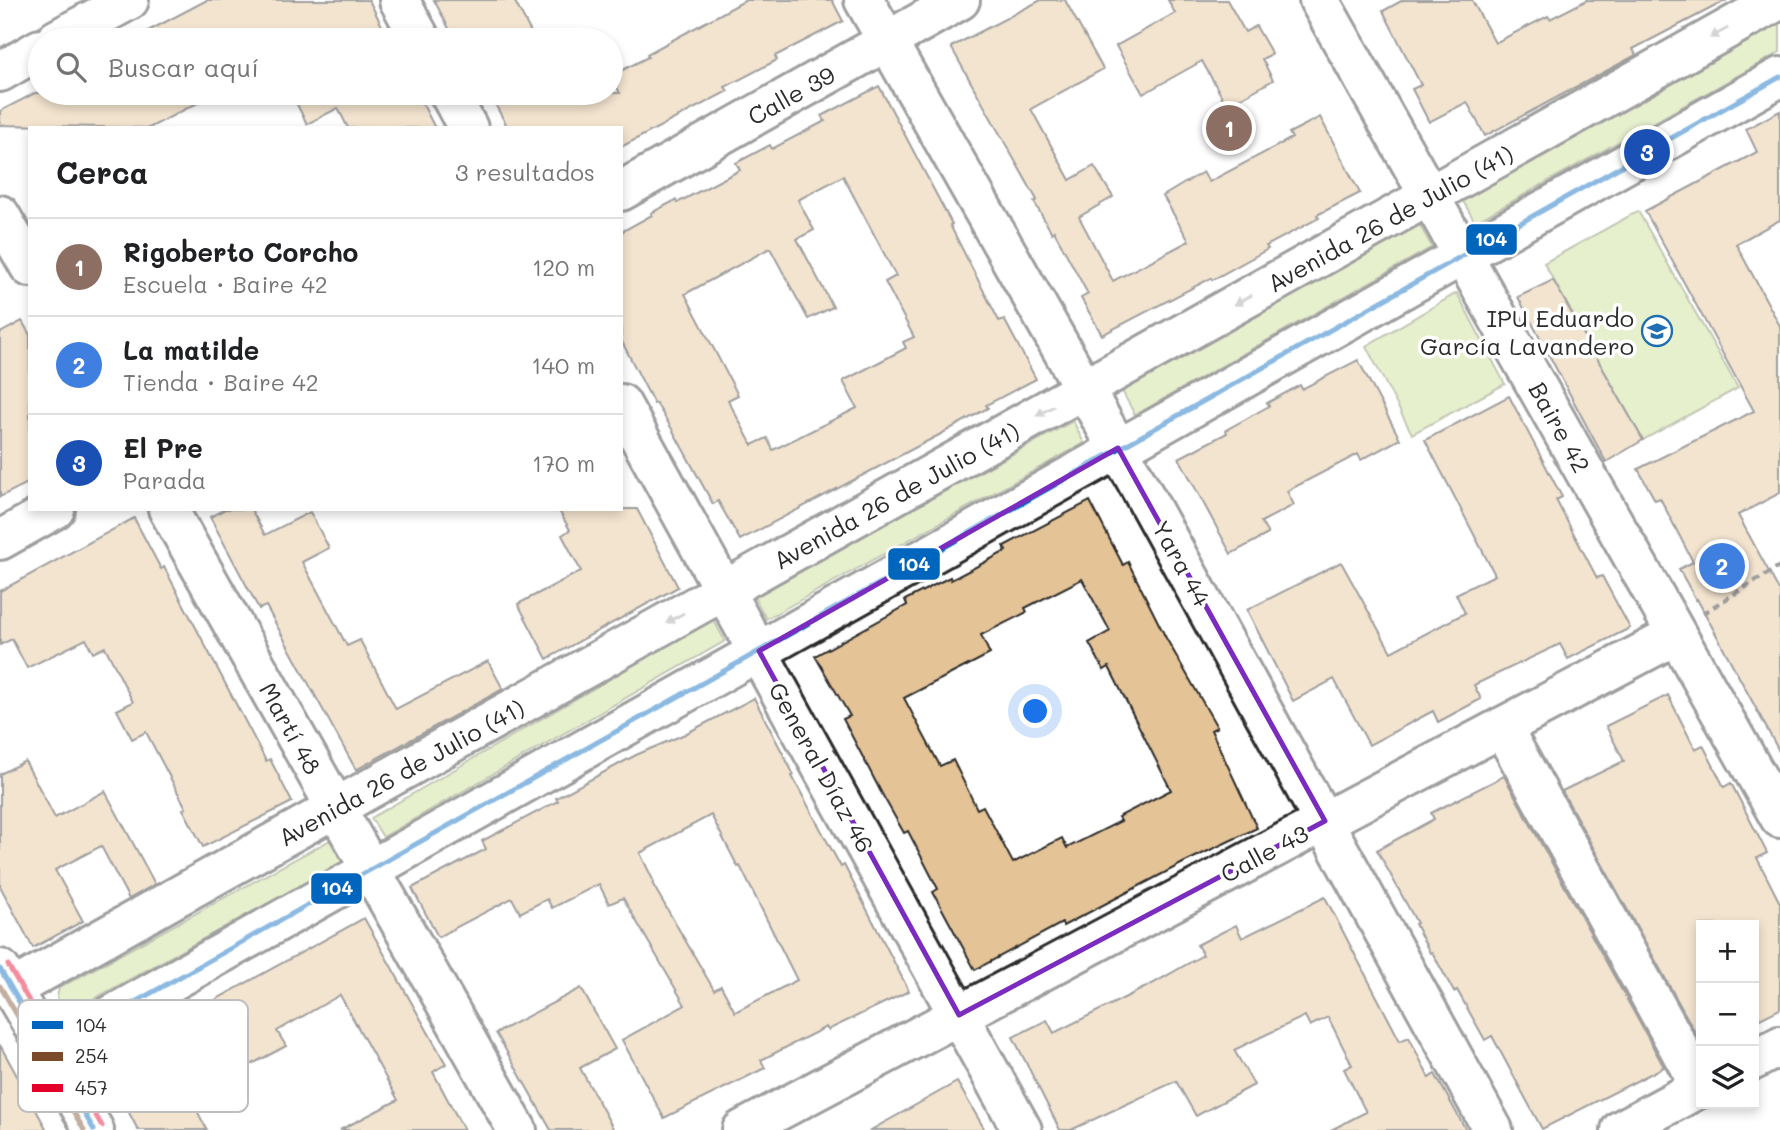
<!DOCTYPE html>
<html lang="es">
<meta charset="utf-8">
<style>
:root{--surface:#fff;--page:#f6f6f6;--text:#202124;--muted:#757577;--line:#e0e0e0;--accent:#1f6fb2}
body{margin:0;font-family:Mali,sans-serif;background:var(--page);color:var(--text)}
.controls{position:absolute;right:21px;bottom:21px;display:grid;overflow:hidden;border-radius:0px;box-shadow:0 4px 10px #0003}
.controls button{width:63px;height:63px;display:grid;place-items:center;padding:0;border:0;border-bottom:2px solid var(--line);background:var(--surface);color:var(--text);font:35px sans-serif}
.you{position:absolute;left:1036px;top:712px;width:24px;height:24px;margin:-18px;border:5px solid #fff;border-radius:50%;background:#1a73e8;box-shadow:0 0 0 10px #1a73e833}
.badge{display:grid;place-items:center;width:46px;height:46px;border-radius:50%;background:var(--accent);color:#fff;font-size:23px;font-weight:700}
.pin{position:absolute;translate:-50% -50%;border:4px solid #fff;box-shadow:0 2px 7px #0006}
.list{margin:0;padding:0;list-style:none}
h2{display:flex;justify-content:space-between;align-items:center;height:91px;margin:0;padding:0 28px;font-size:30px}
h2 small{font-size:23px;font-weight:400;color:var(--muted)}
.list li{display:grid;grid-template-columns:46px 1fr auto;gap:21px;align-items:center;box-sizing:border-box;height:98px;padding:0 28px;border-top:2px solid var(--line)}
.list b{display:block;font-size:26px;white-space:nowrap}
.list p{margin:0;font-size:23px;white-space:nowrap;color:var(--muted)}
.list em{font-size:23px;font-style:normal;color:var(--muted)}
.icon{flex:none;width:38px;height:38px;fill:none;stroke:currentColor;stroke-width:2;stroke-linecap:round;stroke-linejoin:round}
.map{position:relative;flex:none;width:1780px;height:1130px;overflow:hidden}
.search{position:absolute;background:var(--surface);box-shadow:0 4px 10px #0003;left:28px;top:28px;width:595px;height:77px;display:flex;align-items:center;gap:18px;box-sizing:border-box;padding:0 24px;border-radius:38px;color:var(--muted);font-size:26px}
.panel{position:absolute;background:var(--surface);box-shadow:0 4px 10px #0003;left:28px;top:126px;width:595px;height:385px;border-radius:0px}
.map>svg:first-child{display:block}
.green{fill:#cadd91;stroke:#7a845e;stroke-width:2}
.building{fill:#e4c396;stroke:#2b2b2b;stroke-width:2;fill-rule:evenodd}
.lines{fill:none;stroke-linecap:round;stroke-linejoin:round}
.minor-casing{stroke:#2b2b2b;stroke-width:44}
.major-casing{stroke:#2b2b2b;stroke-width:44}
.path{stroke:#2b2b2b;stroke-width:4.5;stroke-dasharray:7 5;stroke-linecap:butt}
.minor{stroke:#fff;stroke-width:38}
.major{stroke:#fff;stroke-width:38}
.bus-1-casing{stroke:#fff;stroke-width:10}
.bus-2-casing{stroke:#fff;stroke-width:10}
.bus-3-casing{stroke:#fff;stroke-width:10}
.bus-1{stroke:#0065bd;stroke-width:5}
.bus-2{stroke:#7a4b2a;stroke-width:5}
.bus-3{stroke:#e4002b;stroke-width:5}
.oneway{fill:#a0a0a0}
.marked{fill:none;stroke:#7b2cbf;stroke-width:5;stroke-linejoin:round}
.labels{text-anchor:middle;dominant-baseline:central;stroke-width:7;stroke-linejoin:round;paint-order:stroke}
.street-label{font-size:24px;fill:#2b2b2b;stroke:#fff}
.poi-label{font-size:24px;fill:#2b2b2b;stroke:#fff;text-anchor:end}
.key{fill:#fff;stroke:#bfbfbf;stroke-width:2}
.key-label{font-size:19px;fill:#2b2b2b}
.line-badge{stroke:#fff;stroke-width:2.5}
.badge-label{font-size:19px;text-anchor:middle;font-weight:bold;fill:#fff}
</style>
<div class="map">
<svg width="1780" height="1130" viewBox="0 0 1780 1130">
<rect width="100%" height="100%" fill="#fff"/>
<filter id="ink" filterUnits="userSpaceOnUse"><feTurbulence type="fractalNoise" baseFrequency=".0143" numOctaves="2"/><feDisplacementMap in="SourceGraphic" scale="14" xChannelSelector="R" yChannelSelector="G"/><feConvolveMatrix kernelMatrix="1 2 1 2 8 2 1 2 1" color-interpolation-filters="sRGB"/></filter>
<g filter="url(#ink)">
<g class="green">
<path d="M1780,18v34l-305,170 -12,-21z"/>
<path d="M1638,211l100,177 -95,52 -99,-177z"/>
<path d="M1419,224l13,23 -297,168 -13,-24z"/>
<path d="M1457,293l48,91 -93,50 -46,-88z"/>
<path d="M1073,421l11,22 -318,176 -12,-23z"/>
<path d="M713,619l12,22 -342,196 -12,-19z"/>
<path d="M330,840l13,22 -271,149 -11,-4 -4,-10 2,-9z"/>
</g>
<g class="building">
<path d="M207,0h162l20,40h-258z"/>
<path d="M434,0h80l21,40h-80z"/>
<path d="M746,0h86l11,21 -68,35 2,4 -52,27 3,4 -107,56v-19h-113l-19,-35h131l-9,-17 37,-19 -1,-3z"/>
<path d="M1041,0h24l38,69 -72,40 39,71 24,-14 19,31 -34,20 34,64 76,-40 -26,-45 40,-24 6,10 83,-44 -3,-5 31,-16 40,76 -43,22 2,3 -53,28 2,3 -56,31 -1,-2 -109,57 -21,-37 7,-4 -34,-63 -2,2 -18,-31 3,-2 -86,-153z"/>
<path d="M1168,0h59l18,32 11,-6 16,28 -10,5 11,21 -46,26 -25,-45 -59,33 -27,-48 59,-33z"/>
<path d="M1403,0h69l23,43 53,-27 2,3 37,-19h140l-94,49 3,6 -151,81 -18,-34 -38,20 -17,-33 9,-4 -38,-74z"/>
<path d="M879,86l73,138 -2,1 49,96 5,-2 32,60 -50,26 2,3 -49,27 -199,105 -22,-39 -5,3 -41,-75 -16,-26 -2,1 -33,-64v-108l31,-17 -1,-2 25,-13 1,3 63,-33 -4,-7 34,-18 2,4 53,-28 -3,-5zM843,176l53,100 -11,6 29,55 -11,5 3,6 -63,33 14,27 -84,42 -6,-12 -15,7 -24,-45 10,-5 -53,-101 85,-46 38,71 25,-12 -36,-68 17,-9 -16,-30z"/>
<path d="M35,93h182l-68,35 -149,-3v-14z"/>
<path d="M291,93h126l18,35h-87l-10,-20 -31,16z"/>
<path d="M1780,111v109l-44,24 44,82v167l-42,22 42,77v161l-83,-154 -1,1 -17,-31 14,-7 -33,-64 -5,2 -17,-31 116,-58 -109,-200 112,-59 -11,-23z"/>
<path d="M1553,280l90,160 -37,22 -88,-165z"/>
<path d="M22,321l8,14v147l-30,15v-164z"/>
<path d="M1358,360l42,79 -39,21 -3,-6 -71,37 7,14 -33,17 7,12 -37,20 -52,-96 48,-25 -1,-3 43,-24 -2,-3 33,-18 2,4z"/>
<path d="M1509,396l53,101 -6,3 41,78 5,-2 28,52 -62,31 -8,-15 -86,41 7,14 -43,23 -5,-11 -64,34 -35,-66 -41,22 -46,-91 94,-48 50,90 74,-39 -9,-19 39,-19 -70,-135z"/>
<path d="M1090,501l33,64 5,-3 38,76 51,89 -6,3 46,98 -72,34 -122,64 -1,-3 -87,47 -42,-78 5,-3 -30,-58 -4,2 -22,-39 -39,-75 7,-3 -35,-60 92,-51 -2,-5 45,-23 1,3 55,-29 -2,-5zM1082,579l28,52 -21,12 15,27 5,-3 62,123 -53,27 3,4 -54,27 -5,-10 -49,25 -30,-57 -6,3 -24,-49 -13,6 -36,-68 86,-44 -9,-19 46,-23 -2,-4z"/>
<path d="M225,509h26l14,26 45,-23 19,36 -27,14 45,84 13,-6 36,69 92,-48 15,28 -147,81 -90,-164 -7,3 -49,-92z"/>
<path d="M558,509h79l41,78 -131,72 -29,-55 63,-33 -19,-36 8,-5z"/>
<path d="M134,518l27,51 3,-2 102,194 4,-2 22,43 -89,45 -20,-38 3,-1 -40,-76 -14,7 -15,-29 16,-8 -28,-55 -12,6 -7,-14 -59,29 -15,-29 -12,6v-54z"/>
<path d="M1668,695l27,54 8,-4 21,42 7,-4 36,70 -10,5 23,45v106l-26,13v-97h-53v118l-139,-252 62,-30 -18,-35z"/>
<path d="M754,698l40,77 -2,1 49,91 3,-2 65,126 -81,39 -2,-3 -65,33 4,8 -101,50 -42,-78 63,-35 -62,-107 -14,6 -10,-20 -47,24 -5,-9 -27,14 -8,-15 -74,39 -26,-49 74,-39 -4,-8 76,-40 -2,-3 80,-43 49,-21zM711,815l27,52 2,-1 57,114 -62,32 -14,-26 -7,4 -62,-107 2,-1 -14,-29z"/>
<path d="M25,761l30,57 50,-27 50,93 -26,15 -28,-53 -46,24 28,51 -50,27 -33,-62v-112z"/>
<path d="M1504,776l160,291 -122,62 -50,-93 -7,4 -28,-50 -3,2 -22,-40 -2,1 -15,-29 2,-1 -40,-73 57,-31 -3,-6z"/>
<path d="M1325,897l75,144 9,-4 20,41 6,-4 31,56h-135l35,-18 -22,-43 8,-4 -24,-48 -18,9 -5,-10 -71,34 20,35 -58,31 -20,-35 -105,49h-11l-47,-93 34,-17 7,13 98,-49 51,-29 -6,-10 39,-20 6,13z"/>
<path d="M364,918l82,146 -13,8 31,58h-124l58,-30 -58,-105 -63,36 9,15 -96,51 17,33h-69l-37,-71 54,-26z"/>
<path d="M581,988l34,61 -35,19 34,62h-63l-55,-97z"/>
<path d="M0,1045l47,85h-47z"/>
<path d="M957,1082l28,48h-114z"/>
</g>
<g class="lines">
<g class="minor-casing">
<g id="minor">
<path d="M399,0l22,40"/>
<path d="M864,0l269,475 360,655"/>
<path d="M1319,0l461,818"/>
<path d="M56,40l73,-40"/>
<path d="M0,72l40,-23"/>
<path d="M449,93l19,35"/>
<path d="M621,191l339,-191"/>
<path d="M0,215l30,52"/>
<path d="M621,404l401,726"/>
<path d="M168,509l349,621"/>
<path d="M0,540l55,-31"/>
<path d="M1502,727l199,361"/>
<path d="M1754,1060l26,-14"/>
<path d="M742,1130l934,-495"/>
<path d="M1621,1130l80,-43"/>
</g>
</g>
<g class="major-casing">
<g id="major">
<path d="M0,969l94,161"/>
<path d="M12,989l1767,-989"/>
<path d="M48,1051l1732,-974"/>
</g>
</g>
<path class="path" d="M1703,613l77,-47"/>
<use href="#minor" class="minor"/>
<use href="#major" class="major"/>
<g class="bus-1-casing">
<g id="bus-1">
<path d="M0,969l94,161"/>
<path d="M48,1051l1732,-974"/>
</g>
</g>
<g class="bus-2-casing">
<path id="bus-2" d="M0,986l84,144"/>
</g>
<g class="bus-3-casing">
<path id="bus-3" d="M8,965l94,161"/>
</g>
<use href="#bus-1" class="bus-1"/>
<use href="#bus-2" class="bus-2"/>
<use href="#bus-3" class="bus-3"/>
</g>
<defs><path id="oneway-solid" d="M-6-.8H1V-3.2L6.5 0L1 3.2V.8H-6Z" transform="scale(1.75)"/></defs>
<g class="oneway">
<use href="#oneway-solid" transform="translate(1719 33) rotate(151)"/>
<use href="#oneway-solid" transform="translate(1243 300) rotate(151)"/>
<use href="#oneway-solid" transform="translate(1045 411) rotate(151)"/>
<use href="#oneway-solid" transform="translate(675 618) rotate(151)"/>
</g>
</g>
<path d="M0 0H1780V1130H0ZM1118,448l207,373 -366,194 -200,-364z" fill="#fff" fill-opacity=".55" fill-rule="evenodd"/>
<path class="marked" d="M1118,448l207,373 -366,194 -200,-364z"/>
<defs>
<g id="school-ring" transform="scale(1.575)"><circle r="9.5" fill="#fff" stroke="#1f6fb2" stroke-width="1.5"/><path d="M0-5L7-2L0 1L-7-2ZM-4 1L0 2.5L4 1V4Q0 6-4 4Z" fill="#1f6fb2"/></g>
</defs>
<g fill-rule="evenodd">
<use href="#school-ring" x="1657" y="331"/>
</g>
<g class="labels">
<g class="street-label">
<text transform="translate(791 95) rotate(-29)">Calle 39</text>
<text transform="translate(1390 218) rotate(-29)">Avenida 26 de Julio (41)</text>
<text transform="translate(1560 427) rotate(61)">Baire 42</text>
<text transform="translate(896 495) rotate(-29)">Avenida 26 de Julio (41)</text>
<text transform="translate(1182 563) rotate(61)">Yara 44</text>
<text transform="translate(291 728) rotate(61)">Martí 48</text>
<text transform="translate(822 767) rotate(61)">General Díaz 46</text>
<text transform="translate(401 772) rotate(-29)">Avenida 26 de Julio (41)</text>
<text transform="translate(1264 853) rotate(-28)">Calle 43</text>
</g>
<g class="poi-label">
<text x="1634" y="317">IPU Eduardo<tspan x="1634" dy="28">García Lavandero</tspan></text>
</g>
</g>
<rect x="18" y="1000" width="230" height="112" rx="10" class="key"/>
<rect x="32" y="1021" width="31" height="8" fill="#0065bd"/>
<rect x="32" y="1052" width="31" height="9" fill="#7a4b2a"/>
<rect x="32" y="1084" width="31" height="8" fill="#e4002b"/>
<g class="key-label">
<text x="75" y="1032">104</text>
<text x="75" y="1063">254</text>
<text x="75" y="1095">457</text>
</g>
<g class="line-badge">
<rect x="1465" y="223" width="53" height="33" rx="7" fill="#0065bd"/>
<rect x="887" y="547" width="54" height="34" rx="7" fill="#0065bd"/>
<rect x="310" y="872" width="53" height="33" rx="7" fill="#0065bd"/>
</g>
<g class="badge-label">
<text x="1491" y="246">104</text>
<text x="914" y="571">104</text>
<text x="337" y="895">104</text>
</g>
</svg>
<div class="controls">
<button>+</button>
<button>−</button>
<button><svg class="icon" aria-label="layers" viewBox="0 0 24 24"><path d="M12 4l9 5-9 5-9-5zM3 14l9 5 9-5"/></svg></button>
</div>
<div class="you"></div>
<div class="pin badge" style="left:1229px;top:128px;background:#8d6e63">1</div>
<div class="pin badge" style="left:1722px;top:566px;background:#3f7fe0">2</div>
<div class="pin badge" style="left:1647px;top:152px;background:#1a4fb4">3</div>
<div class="search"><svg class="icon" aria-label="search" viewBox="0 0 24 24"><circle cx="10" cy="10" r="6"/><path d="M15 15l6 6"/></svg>Buscar aquí</div>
<section class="panel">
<h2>Cerca<small>3 resultados</small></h2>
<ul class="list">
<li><span class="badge" style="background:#8d6e63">1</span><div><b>Rigoberto Corcho</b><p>Escuela · Baire 42</p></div><em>120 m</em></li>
<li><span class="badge" style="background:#3f7fe0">2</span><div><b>La matilde</b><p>Tienda · Baire 42</p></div><em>140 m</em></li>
<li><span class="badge" style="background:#1a4fb4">3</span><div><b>El Pre</b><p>Parada</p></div><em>170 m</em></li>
</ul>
</section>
</div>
